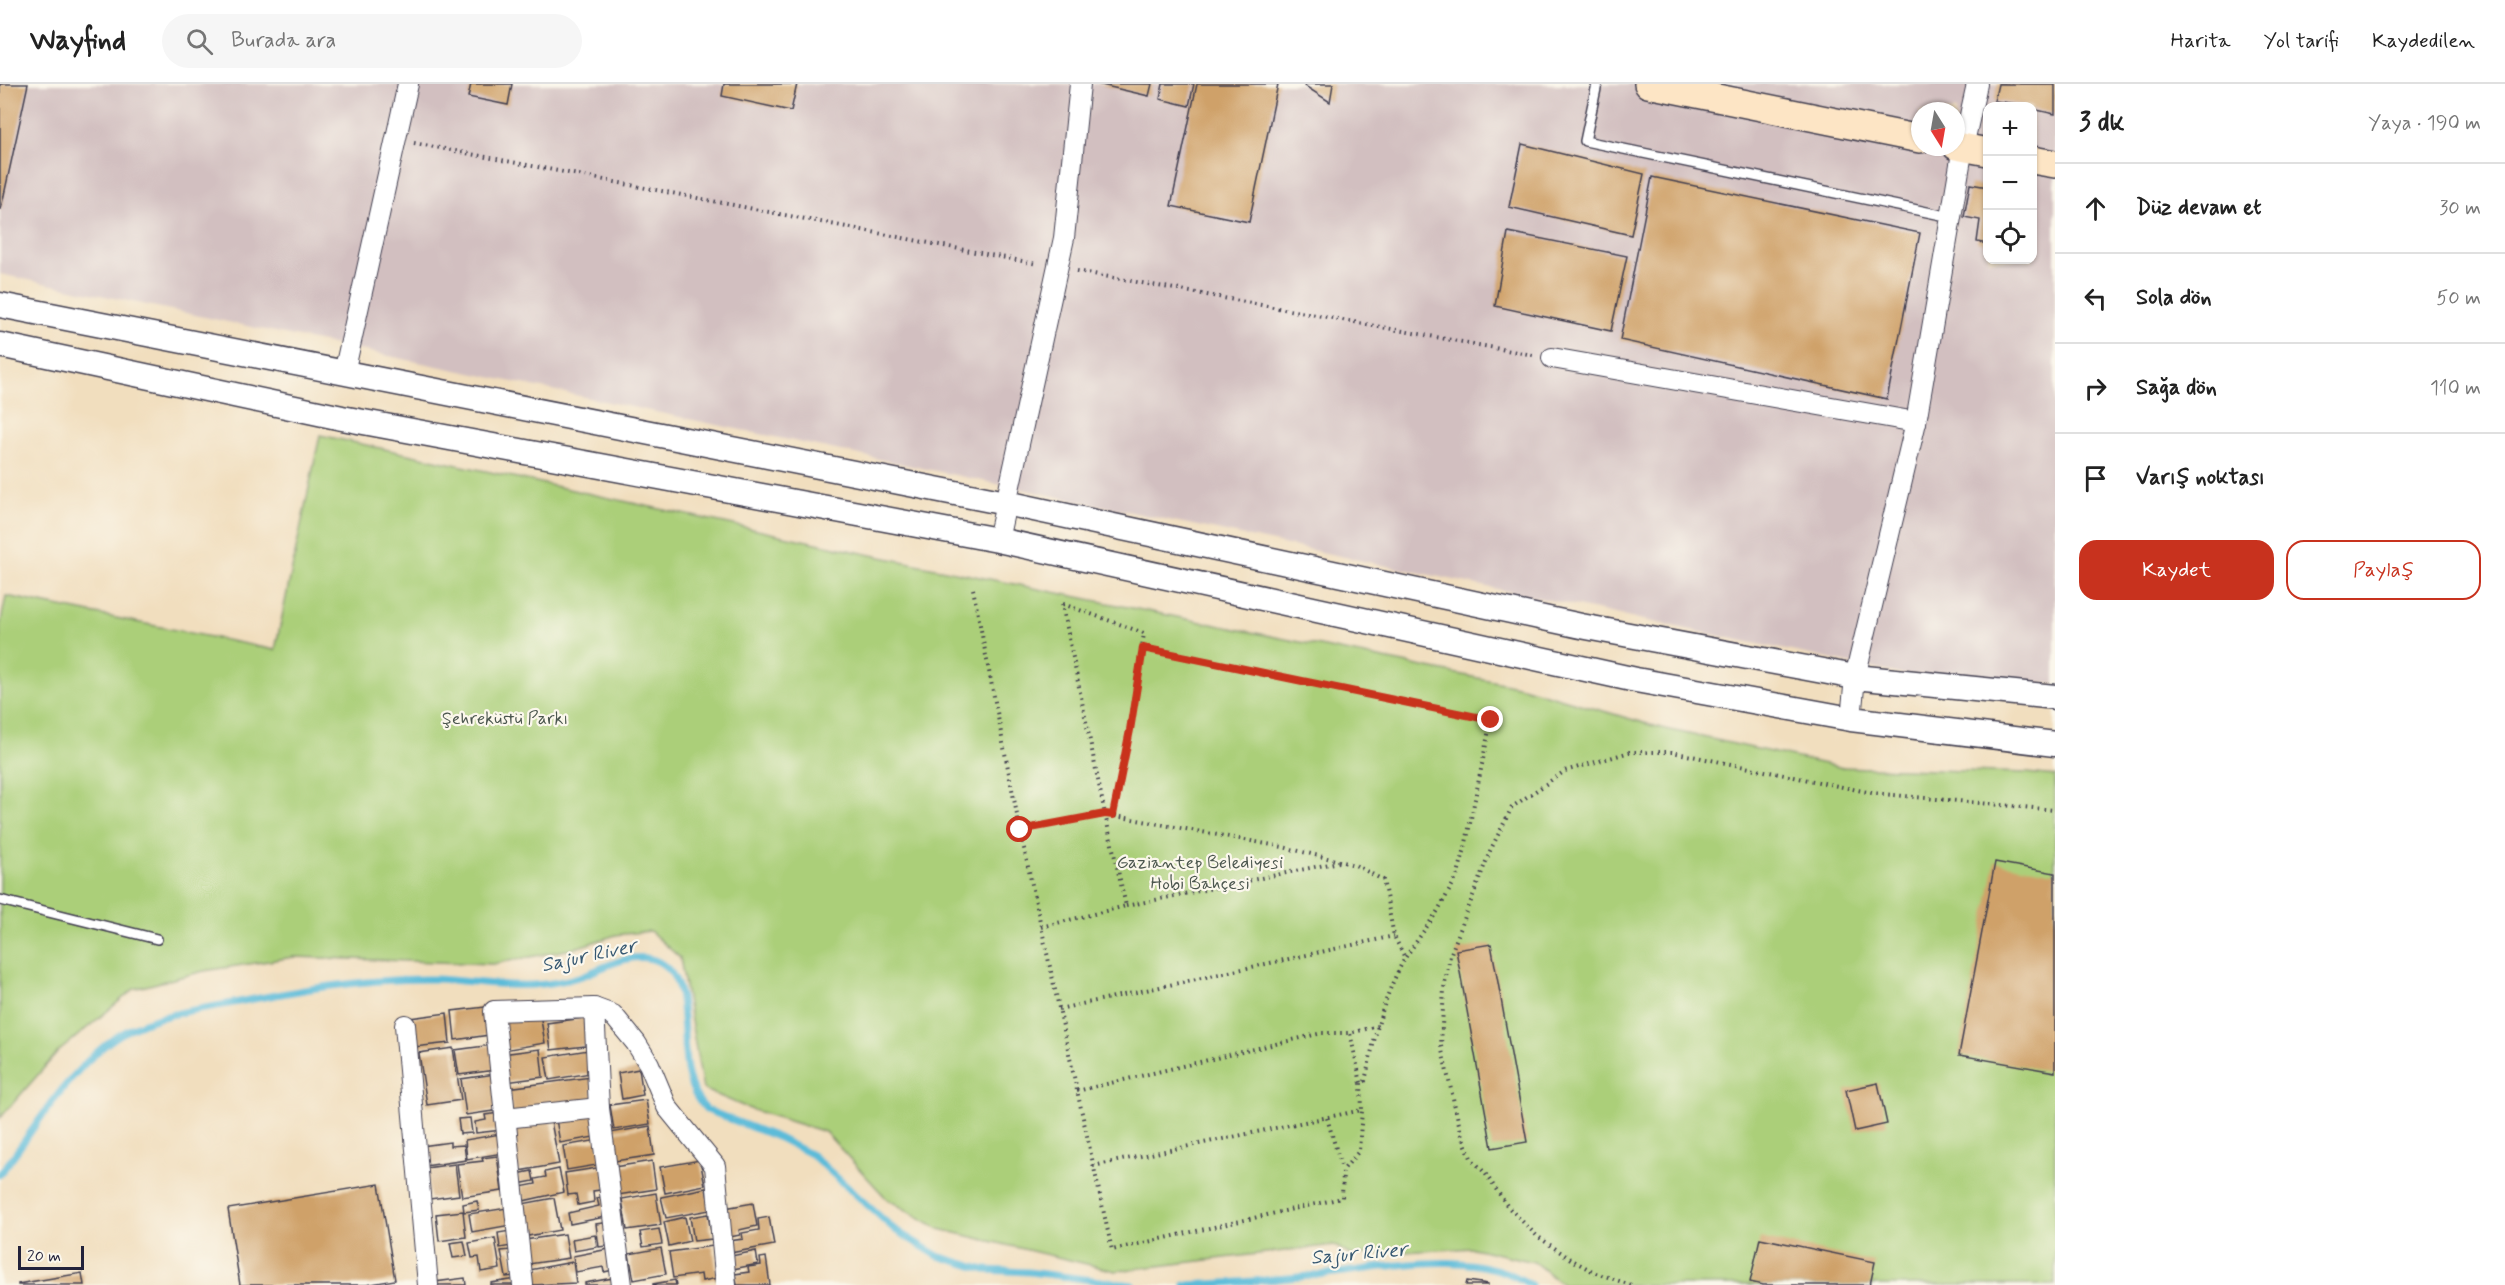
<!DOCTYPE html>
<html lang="tr">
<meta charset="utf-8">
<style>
:root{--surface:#fff;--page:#f6f6f6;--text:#222;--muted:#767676;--line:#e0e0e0;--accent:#c8321e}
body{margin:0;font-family:Mynerve,sans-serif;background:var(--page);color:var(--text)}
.controls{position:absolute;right:18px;top:18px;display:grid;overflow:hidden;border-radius:12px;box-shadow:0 2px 4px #0004}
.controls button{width:54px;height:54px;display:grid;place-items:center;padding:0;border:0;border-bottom:2px solid var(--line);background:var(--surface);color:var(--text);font:30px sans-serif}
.compass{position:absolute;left:1911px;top:18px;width:54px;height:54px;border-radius:50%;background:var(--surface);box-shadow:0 2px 4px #0004;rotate:169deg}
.scale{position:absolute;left:18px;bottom:15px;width:66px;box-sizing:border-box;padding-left:6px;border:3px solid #22223b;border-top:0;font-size:16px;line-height:21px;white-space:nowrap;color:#22223b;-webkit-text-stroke:4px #fbf7ec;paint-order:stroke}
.stop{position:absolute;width:18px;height:18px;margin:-14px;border:4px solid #c8321e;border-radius:50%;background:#fff}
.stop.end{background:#c8321e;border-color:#fff;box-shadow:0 2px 6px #0008}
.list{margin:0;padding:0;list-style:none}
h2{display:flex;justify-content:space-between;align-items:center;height:78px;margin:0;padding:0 24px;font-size:26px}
h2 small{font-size:20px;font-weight:400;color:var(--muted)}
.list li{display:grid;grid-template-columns:39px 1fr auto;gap:18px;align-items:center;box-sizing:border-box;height:90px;padding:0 24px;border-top:2px solid var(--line)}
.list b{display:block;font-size:22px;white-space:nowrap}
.list em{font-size:20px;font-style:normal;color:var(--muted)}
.actions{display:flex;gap:12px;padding:18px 24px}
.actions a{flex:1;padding:14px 0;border:2px solid var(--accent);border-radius:18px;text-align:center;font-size:21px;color:var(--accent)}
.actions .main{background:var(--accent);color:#fff}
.icon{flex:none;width:33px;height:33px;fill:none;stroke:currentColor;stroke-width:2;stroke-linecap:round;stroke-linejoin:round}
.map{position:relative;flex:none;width:2055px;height:1201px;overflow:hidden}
header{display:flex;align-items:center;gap:36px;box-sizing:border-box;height:84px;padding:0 30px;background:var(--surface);border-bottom:2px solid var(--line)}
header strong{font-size:28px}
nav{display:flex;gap:33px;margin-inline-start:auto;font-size:21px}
.search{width:420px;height:54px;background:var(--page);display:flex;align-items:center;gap:15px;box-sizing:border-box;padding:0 21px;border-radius:33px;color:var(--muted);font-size:22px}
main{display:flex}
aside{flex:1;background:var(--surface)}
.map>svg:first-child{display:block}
.industrial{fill:#d2bfc0;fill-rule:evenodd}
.green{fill:#abcf79;stroke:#66785a;stroke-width:1.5}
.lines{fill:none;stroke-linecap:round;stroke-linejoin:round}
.stream{stroke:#5bbbd9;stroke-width:7}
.building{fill:#cfa169}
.service-casing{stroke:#413e4f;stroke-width:12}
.minor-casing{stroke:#413e4f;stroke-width:22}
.tertiary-casing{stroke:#413e4f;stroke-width:27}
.secondary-casing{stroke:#413e4f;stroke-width:30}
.path{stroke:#413e4f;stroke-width:4;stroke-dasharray:1.5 4.5;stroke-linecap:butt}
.service{stroke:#fff;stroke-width:9}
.minor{stroke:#fff;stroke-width:20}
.tertiary{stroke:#fff;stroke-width:24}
.secondary{stroke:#fde5c5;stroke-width:27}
.route{stroke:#c8321e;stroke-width:8}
.labels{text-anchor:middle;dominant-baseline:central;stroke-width:4.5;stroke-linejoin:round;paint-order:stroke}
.park-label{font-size:18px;fill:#4b564e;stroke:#fbf7ec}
.water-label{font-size:20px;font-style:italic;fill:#365872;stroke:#fbf7ec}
</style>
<header>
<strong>Wayfind</strong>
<div class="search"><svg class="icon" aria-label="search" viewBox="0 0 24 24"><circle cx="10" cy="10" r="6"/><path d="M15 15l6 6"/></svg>Burada ara</div>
<nav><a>Harita</a><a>Yol tarifi</a><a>Kaydedilen</a></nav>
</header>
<main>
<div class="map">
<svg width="2055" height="1201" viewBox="0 0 2055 1201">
<rect width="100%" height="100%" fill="#fbf7ec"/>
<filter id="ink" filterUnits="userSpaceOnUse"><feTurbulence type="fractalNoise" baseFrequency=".0167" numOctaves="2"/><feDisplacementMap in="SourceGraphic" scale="12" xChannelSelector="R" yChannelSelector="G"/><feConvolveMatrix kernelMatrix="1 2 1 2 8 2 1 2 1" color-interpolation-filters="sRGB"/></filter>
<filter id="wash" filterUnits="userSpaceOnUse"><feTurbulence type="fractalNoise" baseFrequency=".008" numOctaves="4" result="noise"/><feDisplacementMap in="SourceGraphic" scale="24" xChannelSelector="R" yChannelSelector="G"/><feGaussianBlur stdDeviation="1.35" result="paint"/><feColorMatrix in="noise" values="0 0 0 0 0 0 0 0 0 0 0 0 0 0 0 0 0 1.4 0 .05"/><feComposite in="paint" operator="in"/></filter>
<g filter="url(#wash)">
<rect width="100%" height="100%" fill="#f1debe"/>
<path class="industrial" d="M0,0h2055v600l-155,-10 -1900,-400zM1988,22h44v154h-44zM1920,27h36v36h-36z"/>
<path class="green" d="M320,351l556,121 646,131 139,41 178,39 188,6 28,3v509h-492l-29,-23 -61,-14 -123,7 -16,-10 -218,26 -177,-42 -52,-30 -62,-67 -75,-23 -47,-20 -23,-131 -30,-27 -34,4 -44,14 -79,15 -199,-7 -90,14 -70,18 -76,63 -58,66v-492l6,-30 269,54z"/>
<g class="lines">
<g class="stream">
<path d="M0,1090c35,-45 63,-96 109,-132 36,-27 81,-31 124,-39 67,-13 132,-25 201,-24 33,1 67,8 99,6 17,-1 33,-4 49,-9 24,-9 52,-27 77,-14 44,24 6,110 48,148l72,28 33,17 83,75 43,26 47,14 44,2 103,13"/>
<path d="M1185,1201c44,-2 88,-5 132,-10 69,-6 152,-30 214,10"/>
</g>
</g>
<g id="blocks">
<g class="building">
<path d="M0,0h28l-27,125h-1z"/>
<path d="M471,0h41l-4,21 -40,-8z"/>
<path d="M724,0h73l-6,27 -69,-15z"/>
<path d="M1097,0h55l-3,12z"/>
<path d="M1163,0h31l-5,22 -29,-7z"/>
<path d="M1197,0h81l-29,138 -78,-16z"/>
<path d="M1306,0h27l-3,18 -25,-16z"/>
<path d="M1998,0h57v30l-23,-5v-3l-38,-5z"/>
<path d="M1522,60l122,30 -13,61 -122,-28z"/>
<path d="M1652,93l268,56 -33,166 -267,-59z"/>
<path d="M1970,100l18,3v57l-11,-2 3,-22 -16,-3z"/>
<path d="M1508,148l119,24 -16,75 -116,-25z"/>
<path d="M1995,778l60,11v199l-96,-17z"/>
<path d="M1491,860l36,198 -35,6 -36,-198z"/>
<path d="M485,923l4,28 -34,5 -3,-29z"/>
<path d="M447,929l3,30 -36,4 -4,-29z"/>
<path d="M540,930l5,29 -41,7 -4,-30z"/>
<path d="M591,933l3,28 -43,5 -4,-27z"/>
<path d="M492,961l3,25 -36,5 -4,-25z"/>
<path d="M453,964l8,52 -34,5 -8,-52z"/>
<path d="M540,965l3,28 -37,5 -4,-28z"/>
<path d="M588,966l3,23 -42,7 -4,-23z"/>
<path d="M639,985l4,26 -21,4 -4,-26z"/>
<path d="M495,990l5,36 -34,5 -5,-36z"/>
<path d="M591,993l3,27 -82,11 -4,-27z"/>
<path d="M1878,999l9,41 -32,7 -9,-41z"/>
<path d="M646,1016l4,24 -36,6 -4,-25z"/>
<path d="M499,1029l3,17 -26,3 -1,-11 11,-2 -1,-5z"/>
<path d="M596,1029l4,23 -40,7 -4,-24z"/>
<path d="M550,1032l9,48 -46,8 -1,-49z"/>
<path d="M470,1034l2,15 -12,1 -2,-15z"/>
<path d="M650,1042l4,29 -39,6 -5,-28z"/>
<path d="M500,1050l3,19 -36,6 -2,-19z"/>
<path d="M598,1056l5,24 -36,6 -4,-24z"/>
<path d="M450,1058v4l14,-1 2,15 -41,6 -3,-20z"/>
<path d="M497,1072l5,35 -40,6 -5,-33 26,-3 -1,-3z"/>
<path d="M700,1076l5,25 -40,8 -5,-26z"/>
<path d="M652,1077l4,28 -38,6 -4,-28z"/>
<path d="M455,1080l4,31 -29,4 -4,-31z"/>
<path d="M603,1083l4,22 -14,2 1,11 -16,3 -2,-11 -8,1 -3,-22z"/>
<path d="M559,1085l5,23 -41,9 -3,-14 16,-3 -1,-5 11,-2 -1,-5z"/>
<path d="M532,1087l2,10 -16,3 -1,-10z"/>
<path d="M379,1100l16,96 -29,5h-126l-12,-76z"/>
<path d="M706,1104l4,22 -44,8 -5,-21z"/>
<path d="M656,1109l5,32 -34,5 -5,-31z"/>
<path d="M606,1112l4,20 -40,8 -2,-11 31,-7 -2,-8z"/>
<path d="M554,1114l6,32 -32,6 -6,-32z"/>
<path d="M477,1117l2,9 -15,2 -1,-8z"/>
<path d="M753,1119l4,23 -18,4 1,5 -15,3v-30z"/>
<path d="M507,1124l4,17 -39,7 -3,-18z"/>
<path d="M463,1127l3,26 -27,4 -3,-27z"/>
<path d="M708,1130l4,25 -18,2 -4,-24z"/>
<path d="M685,1133l5,24 -21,5 -5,-24z"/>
<path d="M769,1133l5,28 -44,8 -1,-12 14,-2 -1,-6 17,-3 -1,-11z"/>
<path d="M610,1138l3,23 -14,2 -3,-23z"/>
<path d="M659,1145l3,15 -19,3 -3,-15z"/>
<path d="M510,1147l2,15 -12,2 -2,-15z"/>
<path d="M565,1150l4,24 -40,6 -4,-24z"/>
<path d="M595,1151l2,12 -23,4 -2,-12z"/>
<path d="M495,1154l5,31 -19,3 -2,-15 -7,1 -3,-15z"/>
<path d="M1760,1154l115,24 -5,23h-107l-13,-3z"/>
<path d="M464,1157l3,15 -14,2 -3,-15z"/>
<path d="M713,1162l5,32 -16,3 -1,-7 -28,4 -4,-26z"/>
<path d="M614,1164l4,21 -14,3 -1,-5 -27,5 -3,-16z"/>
<path d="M661,1164l5,26 -32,6 -5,-26z"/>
<path d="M511,1166l4,26 -9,1 -5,-26z"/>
<path d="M756,1167l2,13 -25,5 -2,-13z"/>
<path d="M766,1173l4,28h-33l-2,-11 14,-2 -1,-5 13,-2 -1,-7z"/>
<path d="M573,1178l3,21 -44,2 -3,-15z"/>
<path d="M82,1189l2,12h-66v-1z"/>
<path d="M619,1193l1,8h-35v-2z"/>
<path d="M465,1194l1,7h-31v-3z"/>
<path d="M517,1195l1,6h-27v-2z"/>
<path d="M675,1196l1,5h-23v-1z"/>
<path d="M1467,1197l21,3v1h-22z"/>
</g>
</g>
</g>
<g filter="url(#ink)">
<use href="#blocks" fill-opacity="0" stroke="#413e4f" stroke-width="1.5"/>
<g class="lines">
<g class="service-casing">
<g id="service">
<path d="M1597,0l-12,57 366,76"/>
<path d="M0,816l157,39"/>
</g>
</g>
<g class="minor-casing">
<g id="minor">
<path d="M1552,274l364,64"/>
<path d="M344,289l64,-289"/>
<path d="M998,456l66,-302 16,-154"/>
<path d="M1851,635l4,-42 61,-255 47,-275 14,-63"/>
<path d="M594,924l5,100 23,177"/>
<path d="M405,941l23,260"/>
<path d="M505,1034l94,-10"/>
<path d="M523,1201l-29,-274 100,-3 19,7 23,28 13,21 18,43 48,59 11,119"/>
</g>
</g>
<g class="tertiary-casing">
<g id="tertiary">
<path d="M0,221l1006,198 575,123 274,51 200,20"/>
<path d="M0,261l342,73 656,122 638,140 215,39 204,25"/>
</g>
</g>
<g class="secondary-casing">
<g id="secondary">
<path d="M1648,0l272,55"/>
<path d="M1956,62l32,6"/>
<path d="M2032,76l23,4"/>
</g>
</g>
<g class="path">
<path d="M414,59l623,121"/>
<path d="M1077,187l456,84"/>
<path d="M973,505l47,241 92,420 230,-52 1,-28 16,-19 3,-41"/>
<path d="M1063,520l81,29 -14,97 -17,85"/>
<path d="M1020,746l85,-16 -43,-210"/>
<path d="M1126,822l213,-44"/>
<path d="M1041,843l85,-21 -21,-92 178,33 72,18 28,15 11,56 11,22 32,-46 20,-35 8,-29 26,-128 -348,-72"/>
<path d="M1059,925l335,-73"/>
<path d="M1378,942l-28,7 11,50 4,-2c10,-45 17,-82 40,-123"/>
<path d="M1077,1007l245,-58h28"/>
<path d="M1327,1034l15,51"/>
<path d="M1093,1082l269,-56 -1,-27"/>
<path d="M1631,1201l-35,-12 -24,-13 -35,-24 -29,-29 -23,-34 -14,-15 -10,-25 -20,-87 3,-58 6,-32 40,-105 22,-44 53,-36 65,-19h42l200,41 183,17"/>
</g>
<use href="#service" class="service"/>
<use href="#minor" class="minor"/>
<use href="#tertiary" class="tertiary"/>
<use href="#secondary" class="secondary"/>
</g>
</g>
<g class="lines" filter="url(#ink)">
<path class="route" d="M1020,746l85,-16 8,1 17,-85 13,-82 348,72"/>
</g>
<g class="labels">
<g class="park-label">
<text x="505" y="635">Şehreküstü Parkı</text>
<text x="1200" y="779">Gaziantep Belediyesi<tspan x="1200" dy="21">Hobi Bahçesi</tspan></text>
</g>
<g class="water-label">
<text transform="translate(589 872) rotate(-12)">Sajur River</text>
<text transform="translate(1359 1170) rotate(-5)">Sajur River</text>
</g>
</g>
</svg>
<div class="controls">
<button>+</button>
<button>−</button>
<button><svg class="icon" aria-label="locate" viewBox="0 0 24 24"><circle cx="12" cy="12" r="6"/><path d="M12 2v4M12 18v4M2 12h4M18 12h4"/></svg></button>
</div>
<svg class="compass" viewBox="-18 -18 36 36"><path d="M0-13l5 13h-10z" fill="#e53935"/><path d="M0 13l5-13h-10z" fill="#767676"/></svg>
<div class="scale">20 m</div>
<div class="stop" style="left:1020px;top:746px"></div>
<div class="stop end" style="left:1491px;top:636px"></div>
</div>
<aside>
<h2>3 dk<small>Yaya · 190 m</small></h2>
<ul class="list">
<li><svg class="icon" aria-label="ahead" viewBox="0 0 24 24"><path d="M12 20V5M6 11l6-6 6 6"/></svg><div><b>Düz devam et</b></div><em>30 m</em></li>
<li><svg class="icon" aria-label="left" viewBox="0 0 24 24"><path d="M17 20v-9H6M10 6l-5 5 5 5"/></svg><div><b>Sola dön</b></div><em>50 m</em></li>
<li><svg class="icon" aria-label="right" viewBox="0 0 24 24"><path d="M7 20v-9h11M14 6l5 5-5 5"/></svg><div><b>Sağa dön</b></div><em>110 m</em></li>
<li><svg class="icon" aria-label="arrive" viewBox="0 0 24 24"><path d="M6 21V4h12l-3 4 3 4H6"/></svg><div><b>Varış noktası</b></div></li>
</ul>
<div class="actions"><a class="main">Kaydet</a><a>Paylaş</a></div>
</aside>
</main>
